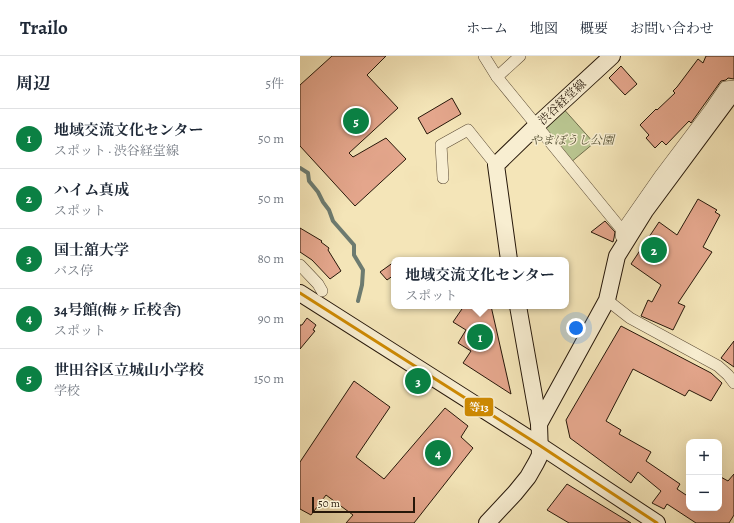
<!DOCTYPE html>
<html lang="ja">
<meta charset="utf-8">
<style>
:root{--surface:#fff;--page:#f2f2f3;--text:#1f2937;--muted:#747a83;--line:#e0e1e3;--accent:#0b8043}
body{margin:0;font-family:Alegreya,"Noto Serif JP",serif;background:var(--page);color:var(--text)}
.controls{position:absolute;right:12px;bottom:12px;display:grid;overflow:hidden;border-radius:8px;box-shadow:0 4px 16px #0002}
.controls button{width:36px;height:36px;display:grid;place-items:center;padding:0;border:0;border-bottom:1px solid var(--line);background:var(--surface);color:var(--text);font:20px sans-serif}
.scale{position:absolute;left:12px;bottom:10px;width:103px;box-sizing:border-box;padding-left:4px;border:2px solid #261709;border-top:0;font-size:11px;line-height:14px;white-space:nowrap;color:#261709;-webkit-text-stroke:3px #f8eed1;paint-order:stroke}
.you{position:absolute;left:276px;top:272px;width:14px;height:14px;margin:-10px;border:3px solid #fff;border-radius:50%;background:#1a73e8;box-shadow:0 0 0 6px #1a73e833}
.badge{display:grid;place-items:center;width:26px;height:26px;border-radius:50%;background:var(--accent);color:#fff;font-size:13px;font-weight:700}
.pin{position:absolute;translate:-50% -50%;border:2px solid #fff;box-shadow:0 1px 4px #0006}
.popup{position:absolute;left:91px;top:201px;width:178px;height:52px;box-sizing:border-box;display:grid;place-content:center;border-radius:8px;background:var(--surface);filter:drop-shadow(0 1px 3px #0005);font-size:13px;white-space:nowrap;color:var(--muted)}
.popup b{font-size:15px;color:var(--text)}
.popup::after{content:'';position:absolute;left:50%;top:100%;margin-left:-8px;border:8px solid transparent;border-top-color:var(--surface)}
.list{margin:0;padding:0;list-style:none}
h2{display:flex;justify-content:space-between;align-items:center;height:52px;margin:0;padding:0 16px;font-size:17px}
h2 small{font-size:13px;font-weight:400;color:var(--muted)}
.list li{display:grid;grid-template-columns:26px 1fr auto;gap:12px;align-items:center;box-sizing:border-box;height:60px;padding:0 16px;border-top:1px solid var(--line)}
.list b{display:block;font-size:15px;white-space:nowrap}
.list p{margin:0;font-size:13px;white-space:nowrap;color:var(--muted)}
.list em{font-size:13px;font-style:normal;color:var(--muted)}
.map{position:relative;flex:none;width:434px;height:467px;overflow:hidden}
header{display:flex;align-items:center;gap:24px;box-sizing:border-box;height:56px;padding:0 20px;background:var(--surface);border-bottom:1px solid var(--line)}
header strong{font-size:19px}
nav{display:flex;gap:22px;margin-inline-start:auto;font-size:14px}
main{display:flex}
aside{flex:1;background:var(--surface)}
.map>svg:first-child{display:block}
.green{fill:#b9c590;stroke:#706e4c}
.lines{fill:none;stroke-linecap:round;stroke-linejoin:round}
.stream{stroke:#6d7b70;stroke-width:4}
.building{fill:#e4a68c;stroke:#261709}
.street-casing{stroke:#5a4a35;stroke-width:12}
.secondary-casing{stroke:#261709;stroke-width:18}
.street{stroke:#f8eed1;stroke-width:11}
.secondary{stroke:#f8eed1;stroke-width:16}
.bus-1-casing{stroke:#f8eed1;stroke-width:6}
.bus-1{stroke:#cd8902;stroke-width:3}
.labels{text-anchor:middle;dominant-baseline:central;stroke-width:3;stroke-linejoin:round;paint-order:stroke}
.street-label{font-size:12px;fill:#261709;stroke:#f8eed1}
.park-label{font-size:12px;font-style:italic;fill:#595438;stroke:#f8eed1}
.line-badge{stroke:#f8eed1;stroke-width:1.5}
.badge-label{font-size:11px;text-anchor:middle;font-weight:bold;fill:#fff}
</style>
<header>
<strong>Trailo</strong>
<nav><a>ホーム</a><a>地図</a><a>概要</a><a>お問い合わせ</a></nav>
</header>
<main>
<aside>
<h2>周辺<small>5件</small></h2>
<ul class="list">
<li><span class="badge">1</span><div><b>地域交流文化センター</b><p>スポット · 渋谷経堂線</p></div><em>50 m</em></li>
<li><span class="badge">2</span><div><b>ハイム真成</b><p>スポット</p></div><em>50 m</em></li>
<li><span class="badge">3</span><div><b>国士舘大学</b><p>バス停</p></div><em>80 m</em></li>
<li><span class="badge">4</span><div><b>34号館(梅ヶ丘校舎)</b><p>スポット</p></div><em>90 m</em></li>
<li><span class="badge">5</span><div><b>世田谷区立城山小学校</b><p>学校</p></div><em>150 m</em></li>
</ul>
</aside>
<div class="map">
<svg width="434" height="467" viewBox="0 0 434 467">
<rect width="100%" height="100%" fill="#f4e5b8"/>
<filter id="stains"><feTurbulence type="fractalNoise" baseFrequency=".005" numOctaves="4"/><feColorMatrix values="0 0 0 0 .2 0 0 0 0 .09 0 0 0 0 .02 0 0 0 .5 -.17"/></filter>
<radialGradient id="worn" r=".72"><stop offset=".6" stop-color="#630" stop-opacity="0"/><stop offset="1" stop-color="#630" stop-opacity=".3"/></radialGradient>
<path class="green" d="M261,50l33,37 -24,20 -30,-38z"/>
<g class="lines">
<path class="stream" d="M0,112l8,5 1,8 9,11 5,10 6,8 4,11 21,24v10l9,15 -1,15 -4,16"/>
</g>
<g class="building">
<path d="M32,0h54l-19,19 31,33 -49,45 4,4 33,-19 20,21 -51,47 -55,-60v-61z"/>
<path d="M406,0h28v23l-6,-1 -2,2 -5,1 -30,42 -2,-2 -23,24 -4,-4 -7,7 -9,-10 3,-3 -9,-10 16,-16 1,1 18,-17 -2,-2 4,-4 21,-28 5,4z"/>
<path d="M321,10l16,18 -12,11 -16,-17z"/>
<path d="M152,42l9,16 -34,20 -9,-16z"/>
<path d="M398,143l19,11 -2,2 5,3 -17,32 9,5 -34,51 7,3 -12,24 -32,-14 7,-16 4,2 9,-17 -30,-21 28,-42 18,13z"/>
<path d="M305,165l10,11 -1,6 -1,4 -22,-10z"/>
<path d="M0,172l22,13 -1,1 8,6 -1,2 13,21 -11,8 -18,-19 -12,-8z"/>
<path d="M94,206v13l-7,5 -7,-8z"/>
<path d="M164,250h27l20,88 -48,-31 8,-12 -13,-8 8,-13 -13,-8z"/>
<path d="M7,262l9,7 -3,5 2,1 -15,18v-24h2z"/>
<path d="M321,270l90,47 11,10 -11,18 -22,-11 -4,6 -52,-27 -27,52 15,9 -2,4 32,18 -5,9 34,23 -3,5 12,8v11h30v-32l9,5 6,-7v41l-5,8h-33l-29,-19 -3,5 -12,-6 9,-12 -23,-19 -7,11 -61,-45 -4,-18z"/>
<path d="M434,285v26l-13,-9z"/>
<path d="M54,325l36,26 -34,50 28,22 61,-71 23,18 -7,11 12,11 -59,75h-68l7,-8 -27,-20 -15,20 -11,-6v-47z"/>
<path d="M267,428l64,39h-62l-22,-13z"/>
</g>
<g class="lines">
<g class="street-casing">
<g id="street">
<path d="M184,0l13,21 125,153"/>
<path d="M197,21l23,-21"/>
<path d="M143,122l-2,-33 27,-15 28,35"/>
<path d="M321,180l1,-6 39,-56 49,-65 15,-22 9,-1"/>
<path d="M0,209l18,19 4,7"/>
<path d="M307,244l23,18 88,48 10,9 6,8"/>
</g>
</g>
<g class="secondary-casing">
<g id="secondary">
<path d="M209,204l-13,-95 40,-39 76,-70"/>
<path d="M0,237l239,152 118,78"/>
<path d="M239,368l68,-124 10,-44 28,-45 83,-112 6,-6"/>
<path d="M187,467l28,-30 13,-16 8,-14 4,-8 -1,-31 -21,-118"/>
</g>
</g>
<use href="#street" class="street"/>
<use href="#secondary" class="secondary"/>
<g class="bus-1-casing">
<path id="bus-1" d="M0,237l239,152 118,78"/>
</g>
<use href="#bus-1" class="bus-1"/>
</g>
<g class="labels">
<g class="street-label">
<text transform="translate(262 46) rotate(-43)">渋谷経堂線</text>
</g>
<g class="park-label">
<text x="272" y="84">やまぼうし公園</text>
</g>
</g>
<rect class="line-badge" x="164" y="341" width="30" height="20" rx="4" fill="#cd8902"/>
<g class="badge-label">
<text x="179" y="355">等13</text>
</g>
<rect width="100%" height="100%" filter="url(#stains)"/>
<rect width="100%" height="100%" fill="url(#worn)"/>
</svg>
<div class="controls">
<button>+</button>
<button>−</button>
</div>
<div class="scale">50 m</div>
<div class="you"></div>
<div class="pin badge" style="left:180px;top:281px">1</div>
<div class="popup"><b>地域交流文化センター</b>スポット</div>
<div class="pin badge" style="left:354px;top:194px">2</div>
<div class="pin badge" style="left:118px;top:325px">3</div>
<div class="pin badge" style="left:138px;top:397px">4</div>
<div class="pin badge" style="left:56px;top:65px">5</div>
</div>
</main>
